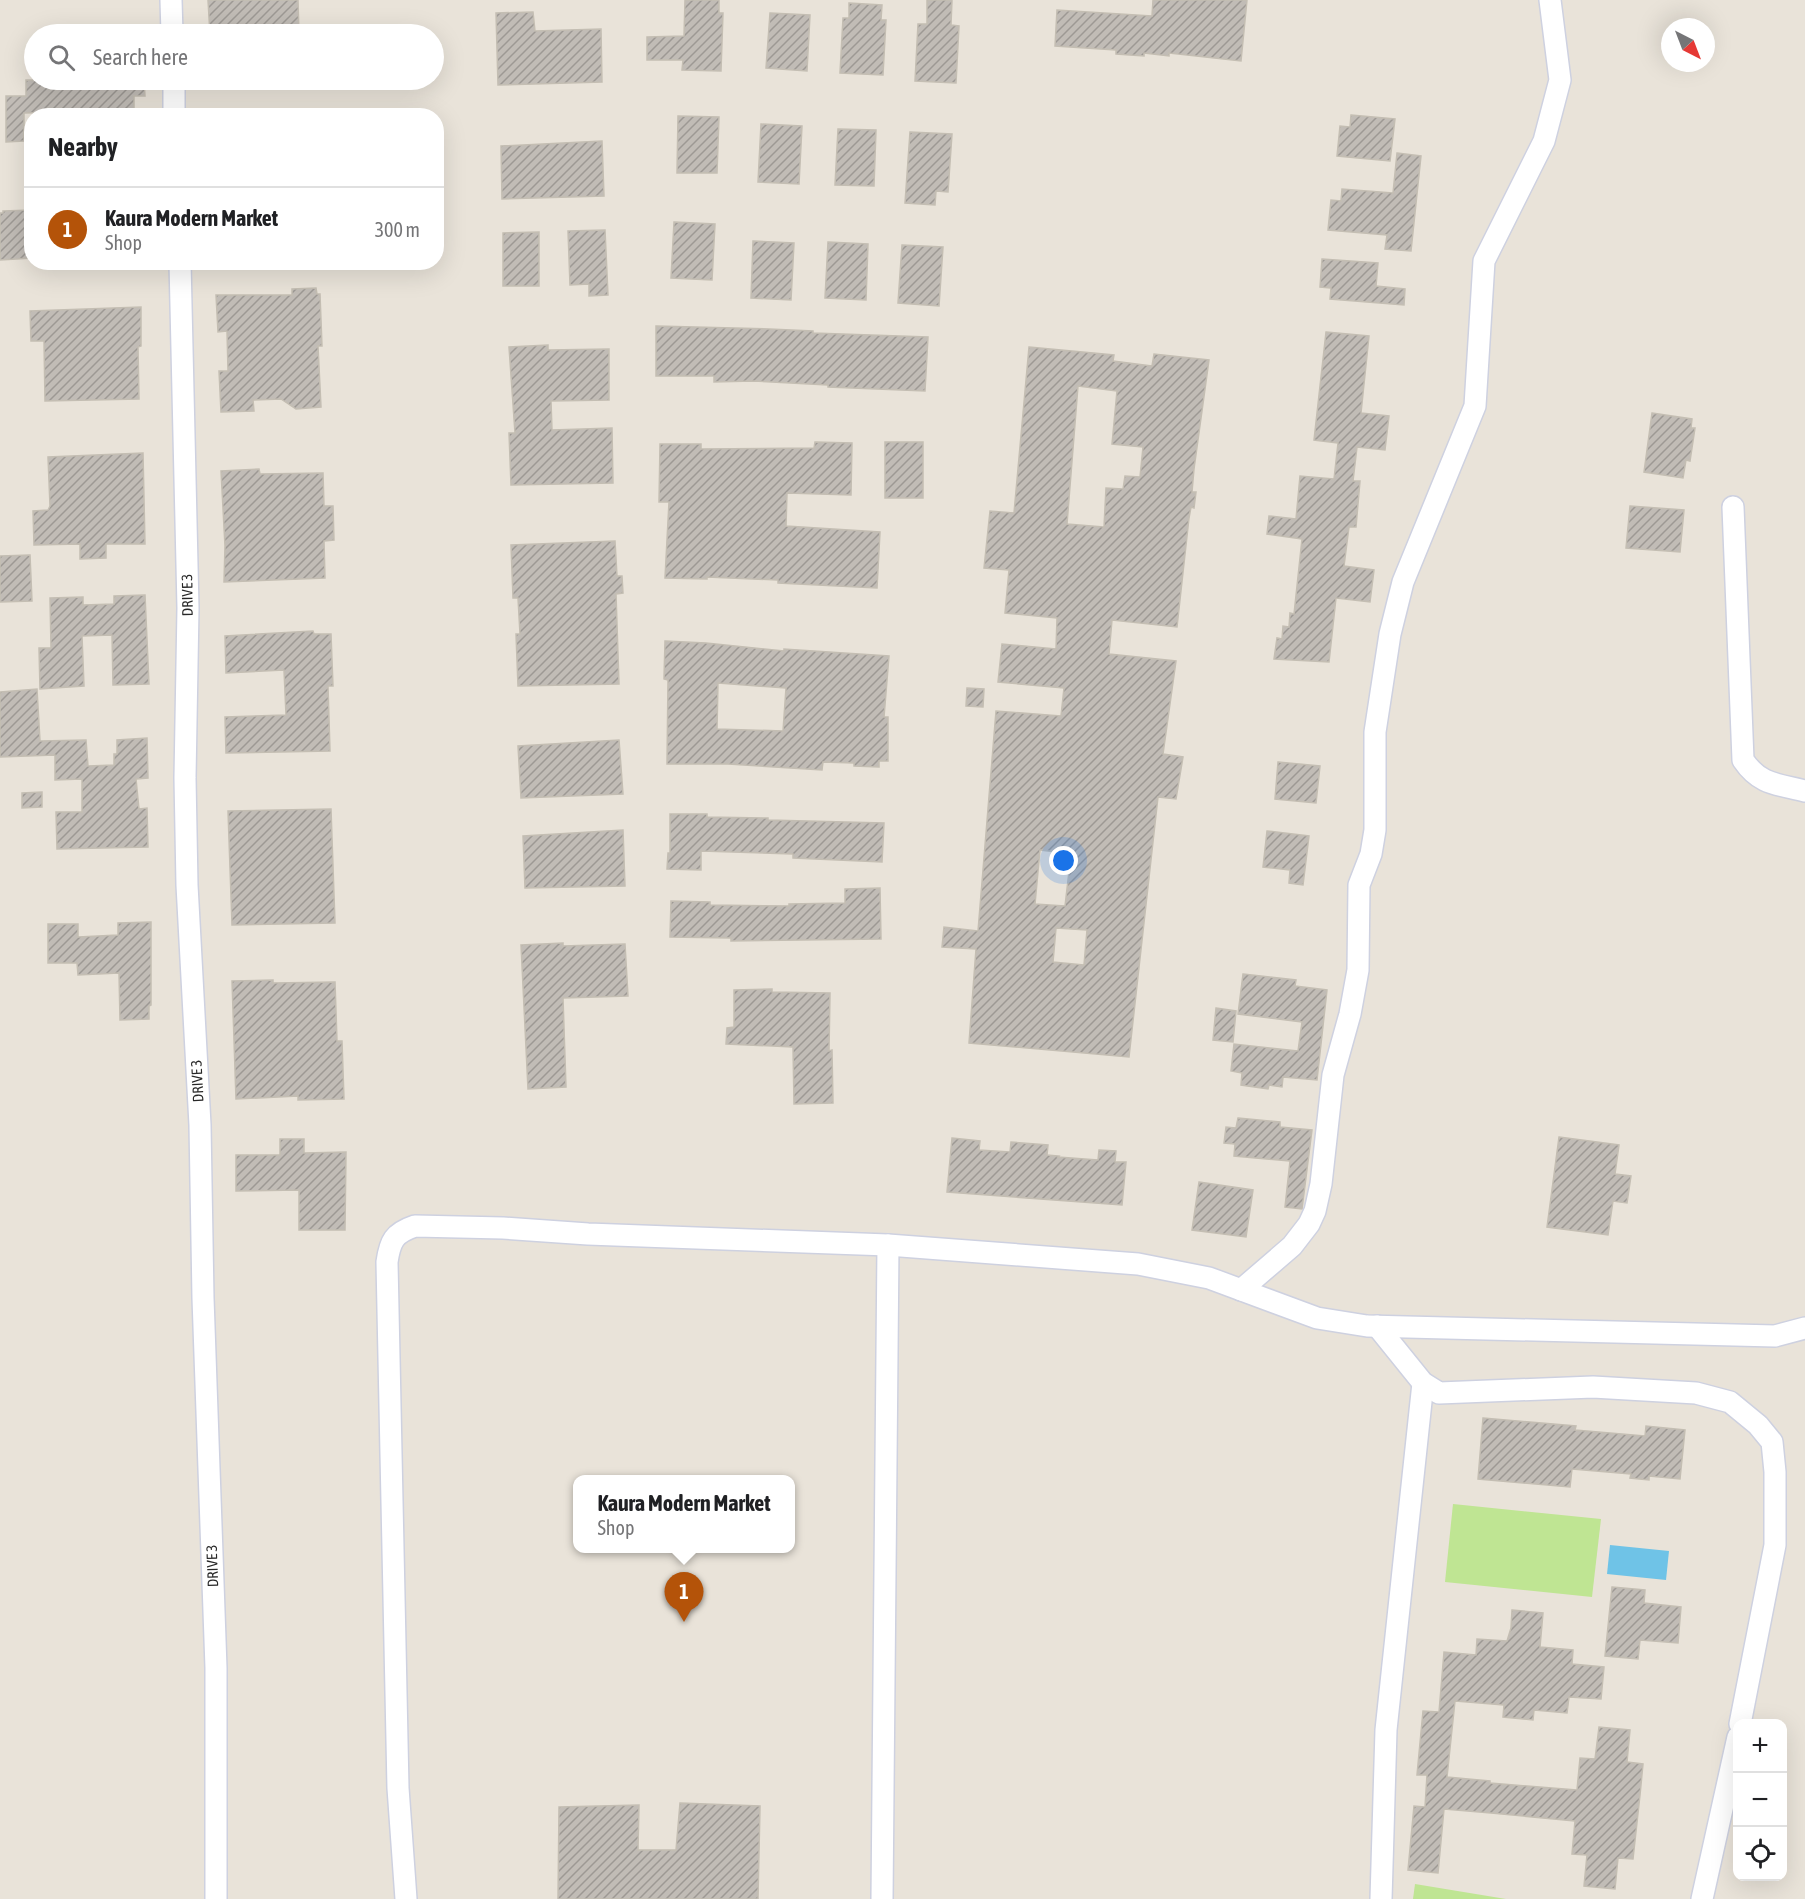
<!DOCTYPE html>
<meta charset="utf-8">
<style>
:root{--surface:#fff;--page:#f2f2f2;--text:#202124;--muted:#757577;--line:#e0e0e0;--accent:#b45309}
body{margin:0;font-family:"Asap Condensed",sans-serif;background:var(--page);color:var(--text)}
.controls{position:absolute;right:18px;bottom:18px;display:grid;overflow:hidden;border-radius:12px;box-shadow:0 6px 24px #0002}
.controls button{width:54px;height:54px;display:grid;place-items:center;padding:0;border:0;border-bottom:2px solid var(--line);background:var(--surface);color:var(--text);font:30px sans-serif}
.compass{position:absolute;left:1661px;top:18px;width:54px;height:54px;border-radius:50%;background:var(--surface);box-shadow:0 6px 24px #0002;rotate:138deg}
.you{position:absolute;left:1064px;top:861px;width:21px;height:21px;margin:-15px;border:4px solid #fff;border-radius:50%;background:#1a73e8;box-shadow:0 0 0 9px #1a73e833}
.badge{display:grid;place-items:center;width:39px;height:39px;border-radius:50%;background:var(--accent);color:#fff;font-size:20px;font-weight:700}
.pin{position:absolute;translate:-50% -50px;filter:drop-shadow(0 2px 3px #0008)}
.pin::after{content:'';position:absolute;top:32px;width:21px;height:18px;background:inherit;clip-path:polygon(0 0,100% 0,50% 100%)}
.popup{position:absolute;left:573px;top:1475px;width:222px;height:78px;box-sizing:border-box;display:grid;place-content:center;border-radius:12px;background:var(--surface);filter:drop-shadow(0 2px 4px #0005);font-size:20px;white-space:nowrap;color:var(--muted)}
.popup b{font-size:22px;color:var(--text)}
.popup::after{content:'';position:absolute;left:50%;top:100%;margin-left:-12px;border:12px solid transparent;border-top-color:var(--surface)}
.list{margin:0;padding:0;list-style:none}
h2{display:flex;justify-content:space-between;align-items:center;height:78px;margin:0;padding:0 24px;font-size:26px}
h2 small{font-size:20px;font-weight:400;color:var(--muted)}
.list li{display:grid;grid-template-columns:39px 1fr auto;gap:18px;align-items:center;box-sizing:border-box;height:84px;padding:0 24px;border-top:2px solid var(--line)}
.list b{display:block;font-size:22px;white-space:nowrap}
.list p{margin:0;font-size:20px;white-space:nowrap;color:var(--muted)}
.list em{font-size:20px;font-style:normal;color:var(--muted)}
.icon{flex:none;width:33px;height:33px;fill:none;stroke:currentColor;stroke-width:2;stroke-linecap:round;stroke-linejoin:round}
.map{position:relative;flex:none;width:1805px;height:1899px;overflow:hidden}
.search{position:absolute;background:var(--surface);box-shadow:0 6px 24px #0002;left:24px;top:24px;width:420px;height:66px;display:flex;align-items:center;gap:15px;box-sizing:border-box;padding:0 21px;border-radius:33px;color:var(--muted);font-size:22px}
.panel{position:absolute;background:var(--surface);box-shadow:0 6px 24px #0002;left:24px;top:108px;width:420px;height:162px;border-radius:24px}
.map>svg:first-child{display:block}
.pitch{fill:#bfe593}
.water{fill:#6fc3e7}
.building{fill:url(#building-hatch);stroke:#c4beb3;stroke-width:1.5;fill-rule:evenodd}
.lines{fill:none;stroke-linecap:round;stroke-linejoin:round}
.minor-casing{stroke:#ced1e0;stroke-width:24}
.minor{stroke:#fff;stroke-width:21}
.labels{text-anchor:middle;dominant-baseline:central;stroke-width:4.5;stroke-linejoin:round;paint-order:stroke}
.street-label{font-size:15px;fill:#272727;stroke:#fff}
</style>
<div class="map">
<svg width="1805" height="1899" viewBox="0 0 1805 1899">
<defs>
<pattern id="building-hatch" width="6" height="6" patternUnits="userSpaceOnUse" patternTransform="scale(1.5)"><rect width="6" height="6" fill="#c1bcb6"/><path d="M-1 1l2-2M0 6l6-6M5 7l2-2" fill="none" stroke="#9d9994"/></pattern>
</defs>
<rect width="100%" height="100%" fill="#e9e3d9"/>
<g class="pitch">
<path d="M1453,1504l148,15 -9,78 -147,-15z"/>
<path d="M1415,1884l91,15h-93z"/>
</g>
<path class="water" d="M1610,1545l59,6 -3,29 -59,-6z"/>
<g class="building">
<path d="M208,0h90l1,34h-89z"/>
<path d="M685,0h34v13h4l-2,58 -39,-1 1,-10h-36v-23l37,-1z"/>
<path d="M927,0h25l-1,25 8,1 -3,57 -41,-2 3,-57h9z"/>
<path d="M1153,0h94l-6,61 -72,-8v3l-25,-3v3l-28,-2v-4l-61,-4 2,-36 95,6z"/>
<path d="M849,3l33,2 -1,15h5l-3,55 -43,-2 3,-55h6z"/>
<path d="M533,12l2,19 66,-2 1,53 -104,3 -2,-72z"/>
<path d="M770,13l40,2 -3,56 -41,-3z"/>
<path d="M26,80l118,1 1,15h-11v14l-110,3v28l-18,1v-46h20z"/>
<path d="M1351,115l44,4 -5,42 -53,-5 3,-30 10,1z"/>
<path d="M678,116l41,1 -2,56h-40z"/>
<path d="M761,124l41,2 -3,58 -41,-2z"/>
<path d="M838,129l38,1 -2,56 -39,-1z"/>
<path d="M910,132l42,2 -4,58 -12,-1 -1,14 -30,-2z"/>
<path d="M602,141l2,55 -102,3 -1,-53z"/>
<path d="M1397,153l24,3 -10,95 -26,-2 2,-14 -59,-5 3,-30 10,1 1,-12 51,4z"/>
<path d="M32,210v48l-32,2v-47h3v-2z"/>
<path d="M674,222l41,2 -3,56 -41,-2z"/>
<path d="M605,230l3,65 -19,1v-12l-19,1 -2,-54z"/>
<path d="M539,232v54h-36v-53z"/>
<path d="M753,241l41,2 -3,57 -40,-2z"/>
<path d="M828,242l40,2 -2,56 -41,-2z"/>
<path d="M902,245l41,2 -4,59 -41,-3z"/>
<path d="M1322,259l56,4 -2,23 29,3 -1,16 -74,-6 1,-11 -11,-1z"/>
<path d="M316,288l1,6h3l2,52h-4l3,61 -25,2 -15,-10 -28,1 1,11 -33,1 -2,-41h9l-1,-40 -9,1 -2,-37h76v-6z"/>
<path d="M141,307v39l-3,1 1,52 -94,2 -1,-60h-13l-1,-30z"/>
<path d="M656,326l113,3 44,2v2l115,4 -3,54 -97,-4v-2l-75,-4 -39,1v-6h-58z"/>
<path d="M1326,332l43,4 -8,77 28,3 -4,34 -28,-3 -4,34h7l-4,46h-7l-5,39 30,4 -4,32 -34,-4 -7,64 -55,-3 3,-21 5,1 1,-13 6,1 1,-14 4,1 8,-75 -35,-5 2,-18 27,3 4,-43 34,3 4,-36 -24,-3z"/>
<path d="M548,345v5l61,-1v51l-58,1 1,29 60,-2 1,55 -102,2 -2,-52h6l-6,-86z"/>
<path d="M1029,347l85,8 -1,6 39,5 2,-12 55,6 -15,109 -2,23h4l-2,16 -3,-1 -2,11 -12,109 -65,-7 -3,34 67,7 -13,93 20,3 -7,42 -18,-2 -29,260 -160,-14 7,-94 -34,-2 2,-20 34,4 18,-220 65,5 3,-28 -66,-6 4,-38 54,5 1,-31 -52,-5 4,-43 -25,-2 6,-57 24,2zM1078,386l39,5 -5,53 31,3 -3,30 -15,-1 -2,13 -17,-1 -2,39 -37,-3zM1040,850l31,4 -6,52 -30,-2zM1056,928l31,2 -3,35 -31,-3z"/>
<path d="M1652,413l40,6 -1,9h4l-5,33 -4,-1 -3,18 -39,-6z"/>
<path d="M815,442l37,1 -1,52 -64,-2 -1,33 94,6 -3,56 -99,-5v-3l-71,-3v2l-42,-1 4,-76h-10l1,-58h41v5l113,-1z"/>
<rect x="885" y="442" width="38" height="56"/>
<path d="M143,453l2,91h-39v14l-26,1v-15l-46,1 -1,-34 15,-1 2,-4 -2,-49z"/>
<path d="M259,469l1,5 63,-1 1,33h9l1,34 -10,1 1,37 -101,4 1,-36 -4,-75z"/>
<path d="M1630,506l54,4 -4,42 -54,-4z"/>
<path d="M615,541l2,35h5l1,17 -7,1 3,90 -101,2 -2,-52h4l-2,-36h-5l-2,-53z"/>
<path d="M30,555l2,46 -32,1v-46z"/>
<path d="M145,595l4,89 -36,1 -1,-50 -30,1 2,50 -44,3 -1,-41h12l-1,-50 33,-1v8l31,-1v-8z"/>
<path d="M313,631l1,3h17l2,52h-5l2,65 -104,2 -1,-36 61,-2 -2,-45 -58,3 -1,-37z"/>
<path d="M665,641l41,2 78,8v-2l105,7 -5,61h4v44h-9v6l-25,-1v-3l-31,-1 -1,8 -94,-6h-61l1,-84 -4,-1zM718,683l68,5 -3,43 -66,-2z"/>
<path d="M967,688l17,1 -1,18 -17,-1z"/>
<path d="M37,689l3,52 46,-1 2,26 26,-1v-11h3v-14l30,-2 1,40 -12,1 3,30 8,-1 1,39 -91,2 -1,-37h26v-33l-27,1v-25l-55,2v-65z"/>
<path d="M619,740l4,54 -102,4 -3,-52z"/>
<path d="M1278,762l42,4 -4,37 -41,-4z"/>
<path d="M42,792v15l-20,1v-15z"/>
<path d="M331,809l4,114 -103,2 -4,-114z"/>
<path d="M670,814h37v3l61,1v2l116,3 -2,39 -89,-4v-4l-92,-3v19l-34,-1 1,-16h2z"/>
<path d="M623,830l2,56 -100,2 -2,-52z"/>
<path d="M1267,831l42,5 -6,49 -14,-2 1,-13 -27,-3z"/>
<path d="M880,888l1,51 -150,2v-3l-61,-1 1,-36 39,1v3l79,1v-2l56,-1v-14z"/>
<path d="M151,922v83l-2,1v13l-29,1 -1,-47 -41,2 -1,-12h-29v-39h30v13l40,-2v-12z"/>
<path d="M563,943v3l62,-2 3,52 -65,2 3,89 -38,2 -7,-144z"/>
<path d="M1243,974l53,6 -1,6 32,4 -10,90 -34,-3 -1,10 -13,-2 -1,4 -27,-4 1,-12 -11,-2 3,-27 64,7 4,-29 -64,-8z"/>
<path d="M273,980v3l62,-1 2,59h5l2,58 -46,1v-4l-62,3 -4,-118z"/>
<path d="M772,989v3l58,1 -1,58 3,-1 1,53 -39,1 -1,-57 -67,-3 1,-16 7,-1v-37z"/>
<path d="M1216,1008l20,3 -3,31 -20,-2z"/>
<path d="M1238,1118l42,4v5l32,3 -10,79 -17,-2 5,-46 -56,-5 1,-12 -11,-1 2,-16 10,1z"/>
<path d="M1559,1137l60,8 -4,29 16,2 -4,27 -14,-2 -5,34 -61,-8z"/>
<path d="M952,1138l28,3 -1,9 31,2 1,-10 37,3 -1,10 12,1 -1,1 40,3 1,-10 17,1 -1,11h11l-4,43 -175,-13z"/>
<path d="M280,1139h24v14l42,-1 -1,78h-46v-40l-63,1v-36h44z"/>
<path d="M1199,1182l54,8 -7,47 -54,-7z"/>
<path d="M1483,1418l93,8 -1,4 70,6 1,-10 39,4 -5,49 -31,-3v4l-19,-2 1,-4 -59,-5 -2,18 -92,-8z"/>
<path d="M1612,1587l33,3 -1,13 37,4 -3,36 -38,-3 -2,19 -33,-3z"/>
<path d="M1512,1610l31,3 -3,34 33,3 -1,14 32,3 -3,32 -32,-2 -2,16 -33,-3 -1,10 -30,-3 1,-12 -49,-4 -8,76 43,4v2l87,7 3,-32 15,1 4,-32 31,3 -3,32 16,2 -3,31 -7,64 -15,-1 -3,31 -31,-3 3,-31 -15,-1 3,-33 -84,-8 -47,-4 -6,64 -30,-3 6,-64 11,1 2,-32h-10l6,-64 16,1 5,-60 32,3 1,-16 30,2 4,-13z"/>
<path d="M680,1803l80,3 -2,93h-200l1,-92 80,-2 -1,45h38z"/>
</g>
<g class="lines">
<g class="minor-casing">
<g id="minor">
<path d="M171,0l1,34"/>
<path d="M174,80v36"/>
<path d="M180,262l8,346 -3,170 2,107 13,240 3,173 13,370v231"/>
<path d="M1733,507l10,253c17,25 34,24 62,31"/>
<path d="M1241,1290l51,-44 17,-22 6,-13 6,-27 12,-109 17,-61 8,-44 1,-85 12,-31 4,-24v-98l15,-98 13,-52 72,-176 9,-145 60,-120 16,-61 -10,-80"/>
<path d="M1377,1326l46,57 16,10 154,-6 103,6 34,9 28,23 14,17 3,30v73l-35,179"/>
<path d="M406,1899l-8,-111 -11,-526c3,-21 7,-29 28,-36l88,2 85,6 300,11 250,19 71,14 108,40 50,8 408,10 30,-8"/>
<path d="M882,1899l6,-654"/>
<path d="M1381,1899l5,-169 37,-347"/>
<path d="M1702,1899l36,-162"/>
</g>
</g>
<use href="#minor" class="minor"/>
</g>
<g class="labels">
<g class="street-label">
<text transform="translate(187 595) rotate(-91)">DRIVE 3</text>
<text transform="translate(197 1081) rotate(-93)">DRIVE 3</text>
<text transform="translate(212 1566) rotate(-92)">DRIVE 3</text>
</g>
</g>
</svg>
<div class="controls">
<button>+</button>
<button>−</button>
<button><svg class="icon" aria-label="locate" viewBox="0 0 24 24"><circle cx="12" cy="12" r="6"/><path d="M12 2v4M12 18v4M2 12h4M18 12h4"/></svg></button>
</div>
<svg class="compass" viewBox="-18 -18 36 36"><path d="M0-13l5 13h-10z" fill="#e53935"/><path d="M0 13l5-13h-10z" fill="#757577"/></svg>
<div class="you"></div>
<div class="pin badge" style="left:684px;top:1622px">1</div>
<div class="popup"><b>Kaura Modern Market</b>Shop</div>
<div class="search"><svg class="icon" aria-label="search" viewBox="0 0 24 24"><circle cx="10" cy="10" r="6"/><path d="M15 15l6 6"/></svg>Search here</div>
<section class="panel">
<h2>Nearby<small></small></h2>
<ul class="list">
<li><span class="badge">1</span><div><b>Kaura Modern Market</b><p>Shop</p></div><em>300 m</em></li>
</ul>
</section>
</div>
